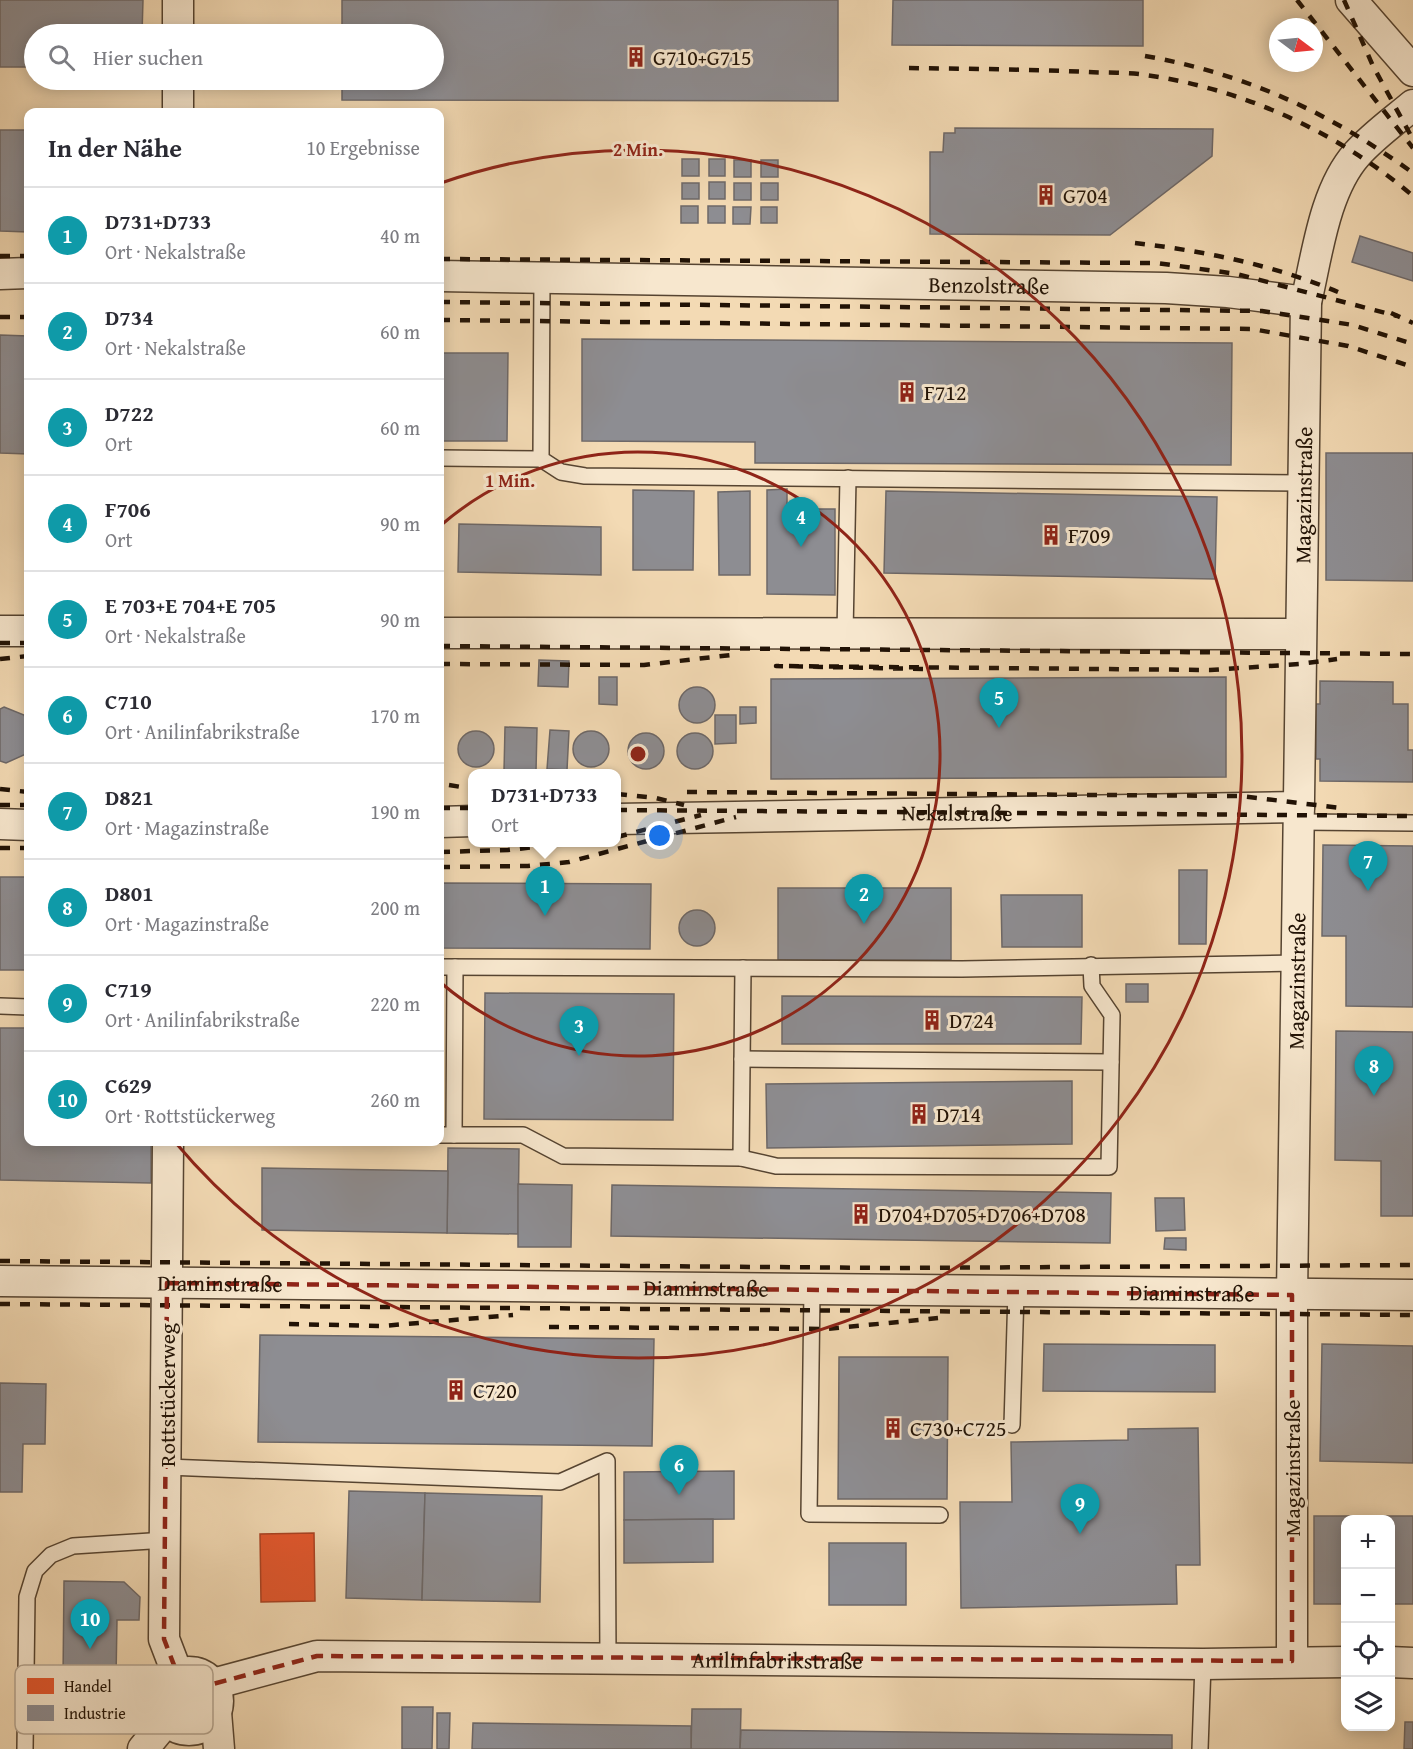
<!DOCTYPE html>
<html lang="de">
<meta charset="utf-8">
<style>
:root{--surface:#fff;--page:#f2f2f3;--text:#2b2b33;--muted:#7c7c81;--line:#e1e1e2;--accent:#8f2418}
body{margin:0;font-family:"Gentium Book Plus",serif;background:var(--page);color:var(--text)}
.controls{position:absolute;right:18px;bottom:18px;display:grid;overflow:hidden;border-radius:12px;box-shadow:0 3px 15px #0003}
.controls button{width:54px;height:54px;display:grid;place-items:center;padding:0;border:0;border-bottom:2px solid var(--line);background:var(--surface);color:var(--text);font:30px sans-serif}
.compass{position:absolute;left:1269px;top:18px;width:54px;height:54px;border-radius:50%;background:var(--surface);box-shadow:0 3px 15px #0003;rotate:106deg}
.you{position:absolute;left:660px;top:836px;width:21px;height:21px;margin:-15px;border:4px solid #fff;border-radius:50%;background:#1a73e8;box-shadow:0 0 0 9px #1a73e833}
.badge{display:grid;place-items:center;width:39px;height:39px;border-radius:50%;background:var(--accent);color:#fff;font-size:20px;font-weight:700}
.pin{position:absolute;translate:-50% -50px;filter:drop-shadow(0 2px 3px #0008)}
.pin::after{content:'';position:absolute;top:32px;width:21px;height:18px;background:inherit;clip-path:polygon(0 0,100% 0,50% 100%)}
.popup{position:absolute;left:468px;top:769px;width:153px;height:78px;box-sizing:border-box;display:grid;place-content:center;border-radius:12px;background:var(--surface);filter:drop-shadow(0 2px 4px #0005);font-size:20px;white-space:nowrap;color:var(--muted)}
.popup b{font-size:22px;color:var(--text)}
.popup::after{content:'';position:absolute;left:50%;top:100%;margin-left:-12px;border:12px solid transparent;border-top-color:var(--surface)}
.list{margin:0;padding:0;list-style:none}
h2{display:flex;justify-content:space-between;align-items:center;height:78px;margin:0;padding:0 24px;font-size:26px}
h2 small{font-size:20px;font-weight:400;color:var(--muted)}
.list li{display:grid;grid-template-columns:39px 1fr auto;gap:18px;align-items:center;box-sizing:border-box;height:96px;padding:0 24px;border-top:2px solid var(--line)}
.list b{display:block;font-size:22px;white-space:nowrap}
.list p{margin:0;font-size:20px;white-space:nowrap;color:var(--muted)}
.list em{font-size:20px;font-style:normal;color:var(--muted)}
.icon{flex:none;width:33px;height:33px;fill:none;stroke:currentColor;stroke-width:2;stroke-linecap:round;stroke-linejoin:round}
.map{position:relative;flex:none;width:1413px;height:1749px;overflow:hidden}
.search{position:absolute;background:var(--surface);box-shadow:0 3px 15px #0003;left:24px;top:24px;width:420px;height:66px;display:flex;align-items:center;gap:15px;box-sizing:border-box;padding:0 21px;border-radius:33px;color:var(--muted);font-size:22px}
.panel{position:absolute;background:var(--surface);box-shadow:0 3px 15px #0003;left:24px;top:108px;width:420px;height:1038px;border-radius:12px}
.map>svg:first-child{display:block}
.shops{fill:#e4572e;stroke:#aa4222;stroke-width:1.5}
.industry{fill:#8d8d92;stroke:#6d6868;stroke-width:1.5}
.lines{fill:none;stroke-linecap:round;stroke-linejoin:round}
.service-casing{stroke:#564431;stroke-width:18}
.minor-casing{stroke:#564431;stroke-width:33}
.service{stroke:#f7e7ce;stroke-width:15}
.minor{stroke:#f7e7ce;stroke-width:30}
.rail{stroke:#211205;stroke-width:4.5;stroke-dasharray:10 10;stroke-linecap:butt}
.marked{fill:none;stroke:#8f2418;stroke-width:4.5;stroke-dasharray:12 8;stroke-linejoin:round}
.ring{fill:none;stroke:#8f2418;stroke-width:3}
.labels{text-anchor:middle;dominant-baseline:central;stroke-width:6;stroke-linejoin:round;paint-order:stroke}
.poi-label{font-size:22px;fill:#211205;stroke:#f7e7ce;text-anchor:start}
.street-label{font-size:22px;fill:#211205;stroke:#f7e7ce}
.key{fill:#f7e7ce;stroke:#b7a792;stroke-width:1.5}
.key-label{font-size:16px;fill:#211205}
.centre{fill:#8f2418;stroke:#f7e7ce;stroke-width:3}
.ring-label{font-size:18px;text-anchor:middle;font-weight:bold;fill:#8f2418;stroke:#f7e7ce;stroke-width:6;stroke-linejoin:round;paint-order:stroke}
</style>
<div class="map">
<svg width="1413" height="1749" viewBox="0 0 1413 1749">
<rect width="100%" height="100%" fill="#f3dab4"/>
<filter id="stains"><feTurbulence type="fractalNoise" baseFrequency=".00333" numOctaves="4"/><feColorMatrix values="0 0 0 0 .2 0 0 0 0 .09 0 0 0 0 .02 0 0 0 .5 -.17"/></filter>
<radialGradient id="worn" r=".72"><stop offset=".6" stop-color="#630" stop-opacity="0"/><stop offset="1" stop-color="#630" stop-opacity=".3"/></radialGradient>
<path class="shops" d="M314,1533l1,68 -54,1 -1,-68z"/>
<g class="industry">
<path d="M0,0h143l-1,34h-108v33h-34z"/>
<path d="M342,0h496v101l-496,-1v-20h92v-46h-92z"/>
<path d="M893,0h250v46l-251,-1z"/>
<path d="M955,128l258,1 -1,27 -102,79 -180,-1v-82h13l1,-19h11z"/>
<path d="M0,130h28v102l-28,-1z"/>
<rect x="682" y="159" width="17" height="17"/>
<rect x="709" y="159" width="16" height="17"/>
<rect x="734" y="160" width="17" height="17"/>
<rect x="761" y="160" width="17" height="17"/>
<rect x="709" y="182" width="16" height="17"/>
<rect x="682" y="183" width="17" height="16"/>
<rect x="734" y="183" width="17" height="17"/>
<rect x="761" y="183" width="17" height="17"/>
<rect x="681" y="206" width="17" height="17"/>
<rect x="708" y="206" width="17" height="17"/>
<path d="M733,207h18l-1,17h-17z"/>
<rect x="761" y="207" width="16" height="16"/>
<path d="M1360,236l53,17v28l-61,-19z"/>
<path d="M0,335l28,1v118l-28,-1z"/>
<path d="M582,339l650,4 -1,122 -476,-2v-21l-173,-1z"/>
<path d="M440,353h68l-1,88h-67z"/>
<path d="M1326,453h87v128l-87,-1z"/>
<path d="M787,489v20h48v86l-68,-1v-104z"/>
<path d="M633,490l61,1 -1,79h-60z"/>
<path d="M750,491v84h-31l-1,-83z"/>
<path d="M886,491l331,6 -2,82 -331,-6z"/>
<path d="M459,524l142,3v48l-143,-3z"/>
<path d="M539,660l30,1 -1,26 -30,-1z"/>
<path d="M599,677h18v28l-18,-1z"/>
<path d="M1226,677v100l-455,2v-100z"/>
<path d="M1320,681l73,1v22h15v46h5v32l-93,-1v-22h-4v-55h4z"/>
<circle cx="697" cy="705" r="18"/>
<path d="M4,707l20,8 4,10v22l-2,7 -20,9 -6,-2v-52z"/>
<path d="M740,707h16v16l-16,1z"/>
<path d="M715,715h21v28l-21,1z"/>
<path d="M505,727l32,1 -1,43h-32z"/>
<path d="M550,730l19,1 -2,39 -20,-1z"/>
<circle cx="476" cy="749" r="18"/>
<circle cx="591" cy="749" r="18"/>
<circle cx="646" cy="751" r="18"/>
<circle cx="695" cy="751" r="18"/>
<path d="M1323,845l90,1v161l-67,-1v-70h-24z"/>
<path d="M1179,870h28l-1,74h-27z"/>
<rect x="0" y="877" width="28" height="93"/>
<path d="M440,883l211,1 -1,65 -210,-1z"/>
<rect x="778" y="888" width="173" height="72"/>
<path d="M1001,895h81v52h-80z"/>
<circle cx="697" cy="928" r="18"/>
<rect x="1126" y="984" width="22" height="18"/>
<path d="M485,993l189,1 -1,126 -189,-1z"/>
<path d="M782,996l300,1 -1,47h-299z"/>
<path d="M0,1028h28v114h123v41l-151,-3z"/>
<path d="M1336,1031l77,1v184h-32v-55l-46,-1z"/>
<path d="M1072,1081v63l-305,4 -1,-64z"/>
<path d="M448,1148l71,1 -1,85 -71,-1z"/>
<path d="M262,1168l186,3 -1,62 -185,-3z"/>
<path d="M518,1184l54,1 -1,62h-53z"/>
<path d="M612,1185l499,8 -1,50 -499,-7z"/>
<path d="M1155,1198h29l1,32 -29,1z"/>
<path d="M1165,1238h21v12l-22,-1z"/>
<path d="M260,1335l394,4 -2,107 -394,-4z"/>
<path d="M1044,1344l171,1v47l-172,-1z"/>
<path d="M1322,1344l91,2v117l-93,-2z"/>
<path d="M839,1357h109l-1,142h-109z"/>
<path d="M0,1383l46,1 -1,60h-22l-1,48h-22z"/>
<path d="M1198,1428l2,137h-24l1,39 -216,4 -1,-106h52l-1,-60 117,-2v-11z"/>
<path d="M734,1471v48l-110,1v-48z"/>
<path d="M349,1491l76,2 -3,107 -76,-2z"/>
<path d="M425,1493l117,3 -2,106 -118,-2z"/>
<path d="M1314,1516h99v88h-23v-84h-44v84h-32z"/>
<path d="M713,1519v43l-89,1v-43z"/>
<rect x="829" y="1543" width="77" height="62"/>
<path d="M64,1581l60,1 16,15 -1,23h-22l-1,58h-53z"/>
<path d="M402,1707h31l-1,42h-30z"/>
<path d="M692,1709h49l-1,40h-49z"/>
<path d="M437,1713h13l-1,36h-12z"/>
<path d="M1405,1722h8v27h-9z"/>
<path d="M473,1723l218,3v23h-219z"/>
<path d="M741,1730l431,5v14h-432z"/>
</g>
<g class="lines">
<g class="service-casing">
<g id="service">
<path d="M542,278l-1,181 20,13 24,4 718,7"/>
<path d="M440,458l101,1"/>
<path d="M845,634l3,-156"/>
<path d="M1299,822l114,1"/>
<path d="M440,967l522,2 335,-6"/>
<path d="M0,1006l28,1"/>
<path d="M742,1059l369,3"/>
<path d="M440,1135h83l40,21 178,2 2,-190"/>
<path d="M454,1135l1,-168"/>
<path d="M741,1158l35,8 333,1 3,-152 -20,-29 -1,-21"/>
<path d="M812,1290l-3,224 131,1"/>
<path d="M1012,1425l4,-133"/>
<path d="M167,1467l393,15 47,-21 1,198"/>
<path d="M25,1749l2,-152 8,-26 16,-16 22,-9 93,-6"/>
<path d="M1200,1749l3,-85"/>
</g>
</g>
<g class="minor-casing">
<g id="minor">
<path d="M1351,0l62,71"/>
<path d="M178,34v-34"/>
<path d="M178,112v-32"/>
<path d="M0,274l28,-1"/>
<path id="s1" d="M440,276l726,12 62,4 78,10"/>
<path d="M0,631h28"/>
<path d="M440,633l860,1"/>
<path d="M617,819l682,-12"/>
<path d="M440,822l33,-1"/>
<path d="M0,824l28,1"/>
<path d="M168,1142l-4,497 13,34"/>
<path id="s2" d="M0,1281l1413,14"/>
<path id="s3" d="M1292,1661v-366l14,-993c11,-46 18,-111 51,-148 16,-18 37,-33 56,-49"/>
<path d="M1390,1662l23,1"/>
<circle cx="189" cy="1701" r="29"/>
<path id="s4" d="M213,1684l104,-28 886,8 143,-2"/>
<path d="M216,1712l3,37"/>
<path d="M143,1749l24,-29"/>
</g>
</g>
<use href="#service" class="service"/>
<use href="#minor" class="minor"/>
<g class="rail">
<path d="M1297,0l116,148"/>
<path d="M1344,0l29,66 37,68"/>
<path d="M1145,56c102,18 185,57 268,117"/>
<path d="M909,68c59,1 119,1 178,4 19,1 40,0 59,3 97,14 192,57 267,121"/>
<path d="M1135,243c69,8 139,22 203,49"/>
<path d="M0,256h28"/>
<path d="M440,259l717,4 80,11 160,42"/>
<path d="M440,302l822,9 91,14 60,19"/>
<path d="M1391,313l22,10"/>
<path d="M0,317h28"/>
<path d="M440,320l812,9 96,17 65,21"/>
<path d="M0,643h28"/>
<path d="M440,646l973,8"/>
<path d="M0,659l28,-3"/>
<path d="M440,664l204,1 87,-10"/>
<path d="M923,669l-147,-3 434,4 90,-6 37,-5"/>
<path d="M449,785l24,4"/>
<path d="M0,789l28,3"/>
<path d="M687,792l553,4 101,12"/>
<path d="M617,794l39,4 28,7"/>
<path d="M0,805h28"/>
<path d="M440,808h33"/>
<path id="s5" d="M617,810l796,6"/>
<path d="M617,837l84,-22"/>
<path d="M0,848h28"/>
<path d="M440,852l68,-2 73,-8"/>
<path d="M440,867l88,-1 41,-4 167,-45"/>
<path d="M0,1261l892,7 521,-3"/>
<path d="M0,1304l1413,11"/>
<path d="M289,1324l93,2 131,-11"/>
<path d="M549,1327l278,2 111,-11"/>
</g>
</g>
<path class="marked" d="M167,1283l1125,12v366l-975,-5 -104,28 -22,-13 -14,2 -13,-34z"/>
<g class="ring">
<path d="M440 526A302 302 0 1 1 440 982"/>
<path d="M441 183A604 604 0 1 1 175 1142"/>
</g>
<defs>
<g id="building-bare" transform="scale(1.62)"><path d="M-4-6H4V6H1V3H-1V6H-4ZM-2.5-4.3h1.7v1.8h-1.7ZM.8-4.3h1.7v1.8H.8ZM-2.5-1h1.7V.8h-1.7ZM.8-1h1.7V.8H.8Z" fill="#8f2418" stroke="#f7e7ce" stroke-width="2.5" paint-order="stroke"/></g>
</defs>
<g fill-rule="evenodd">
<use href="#building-bare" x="636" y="57"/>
<use href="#building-bare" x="1046" y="195"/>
<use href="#building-bare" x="907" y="392"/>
<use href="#building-bare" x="1051" y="535"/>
<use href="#building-bare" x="932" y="1020"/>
<use href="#building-bare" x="919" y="1114"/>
<use href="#building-bare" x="861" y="1214"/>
<use href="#building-bare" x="456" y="1390"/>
<use href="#building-bare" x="893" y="1428"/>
</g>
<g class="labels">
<g class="poi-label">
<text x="653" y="57">G710+G715</text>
<text x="1063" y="195">G704</text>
<text x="924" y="392">F712</text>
<text x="1068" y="535">F709</text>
<text x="949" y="1020">D724</text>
<text x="936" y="1114">D714</text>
<text x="878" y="1214">D704+D705+D706+D708</text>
<text x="473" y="1390">C720</text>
<text x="910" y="1428">C730+C725</text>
</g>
<g class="street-label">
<text stroke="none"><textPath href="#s1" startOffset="549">Benzolstraße</textPath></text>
<text stroke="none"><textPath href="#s3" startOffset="1166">Magazinstraße</textPath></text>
<text stroke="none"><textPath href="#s5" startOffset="340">Nekalstraße</textPath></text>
<text stroke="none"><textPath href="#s3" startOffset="680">Magazinstraße</textPath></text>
<text stroke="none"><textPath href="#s2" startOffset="220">Diaminstraße</textPath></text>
<text stroke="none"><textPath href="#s2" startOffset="706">Diaminstraße</textPath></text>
<text stroke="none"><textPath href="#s2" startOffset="1192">Diaminstraße</textPath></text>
<text transform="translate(167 1395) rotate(-90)">Rottstückerweg</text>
<text transform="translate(1292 1468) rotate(-90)">Magazinstraße</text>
<text stroke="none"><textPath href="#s4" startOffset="568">Anilinfabrikstraße</textPath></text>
</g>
</g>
<rect x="15" y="1665" width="198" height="69" rx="9" class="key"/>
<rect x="27" y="1678" width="27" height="16" fill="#e4572e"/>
<rect x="27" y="1705" width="27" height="16" fill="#8d8d92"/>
<g class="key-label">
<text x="64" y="1692">Handel</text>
<text x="64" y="1719">Industrie</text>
</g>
<circle cx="638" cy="754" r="9" class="centre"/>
<g class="ring-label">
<text x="638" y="156">2 Min.</text>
<text x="510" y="487">1 Min.</text>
</g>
<rect width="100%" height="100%" filter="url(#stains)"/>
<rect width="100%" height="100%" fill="url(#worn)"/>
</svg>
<div class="controls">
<button>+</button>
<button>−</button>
<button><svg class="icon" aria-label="locate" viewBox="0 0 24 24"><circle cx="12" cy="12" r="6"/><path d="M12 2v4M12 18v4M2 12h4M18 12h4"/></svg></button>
<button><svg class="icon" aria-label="layers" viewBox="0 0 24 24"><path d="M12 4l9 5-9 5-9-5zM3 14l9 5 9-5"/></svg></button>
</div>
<svg class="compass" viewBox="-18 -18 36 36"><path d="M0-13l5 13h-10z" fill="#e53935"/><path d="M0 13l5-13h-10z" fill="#7c7c81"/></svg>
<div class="you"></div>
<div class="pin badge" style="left:545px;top:916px;background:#0f9aa8">1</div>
<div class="popup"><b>D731+D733</b>Ort</div>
<div class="pin badge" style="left:864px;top:924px;background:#0f9aa8">2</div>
<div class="pin badge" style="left:579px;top:1056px;background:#0f9aa8">3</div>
<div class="pin badge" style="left:801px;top:547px;background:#0f9aa8">4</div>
<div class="pin badge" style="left:999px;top:728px;background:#0f9aa8">5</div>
<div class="pin badge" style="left:679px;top:1495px;background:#0f9aa8">6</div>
<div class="pin badge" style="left:1368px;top:891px;background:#0f9aa8">7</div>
<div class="pin badge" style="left:1374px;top:1096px;background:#0f9aa8">8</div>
<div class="pin badge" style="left:1080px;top:1534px;background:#0f9aa8">9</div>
<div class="pin badge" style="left:90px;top:1649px;background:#0f9aa8">10</div>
<div class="search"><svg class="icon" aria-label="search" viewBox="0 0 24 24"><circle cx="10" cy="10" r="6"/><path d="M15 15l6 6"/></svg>Hier suchen</div>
<section class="panel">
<h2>In der Nähe<small>10 Ergebnisse</small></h2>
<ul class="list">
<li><span class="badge" style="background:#0f9aa8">1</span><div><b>D731+D733</b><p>Ort · Nekalstraße</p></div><em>40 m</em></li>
<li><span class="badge" style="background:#0f9aa8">2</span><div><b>D734</b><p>Ort · Nekalstraße</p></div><em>60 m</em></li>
<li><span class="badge" style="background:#0f9aa8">3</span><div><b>D722</b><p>Ort</p></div><em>60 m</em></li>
<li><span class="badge" style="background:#0f9aa8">4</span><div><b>F706</b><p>Ort</p></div><em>90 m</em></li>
<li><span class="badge" style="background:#0f9aa8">5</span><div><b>E 703+E 704+E 705</b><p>Ort · Nekalstraße</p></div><em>90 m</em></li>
<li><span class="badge" style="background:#0f9aa8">6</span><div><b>C710</b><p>Ort · Anilinfabrikstraße</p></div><em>170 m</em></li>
<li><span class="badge" style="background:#0f9aa8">7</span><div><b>D821</b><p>Ort · Magazinstraße</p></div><em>190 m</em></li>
<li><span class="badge" style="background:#0f9aa8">8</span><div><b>D801</b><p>Ort · Magazinstraße</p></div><em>200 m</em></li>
<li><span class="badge" style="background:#0f9aa8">9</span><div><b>C719</b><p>Ort · Anilinfabrikstraße</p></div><em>220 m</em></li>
<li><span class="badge" style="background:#0f9aa8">10</span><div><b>C629</b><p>Ort · Rottstückerweg</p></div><em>260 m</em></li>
</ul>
</section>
</div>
